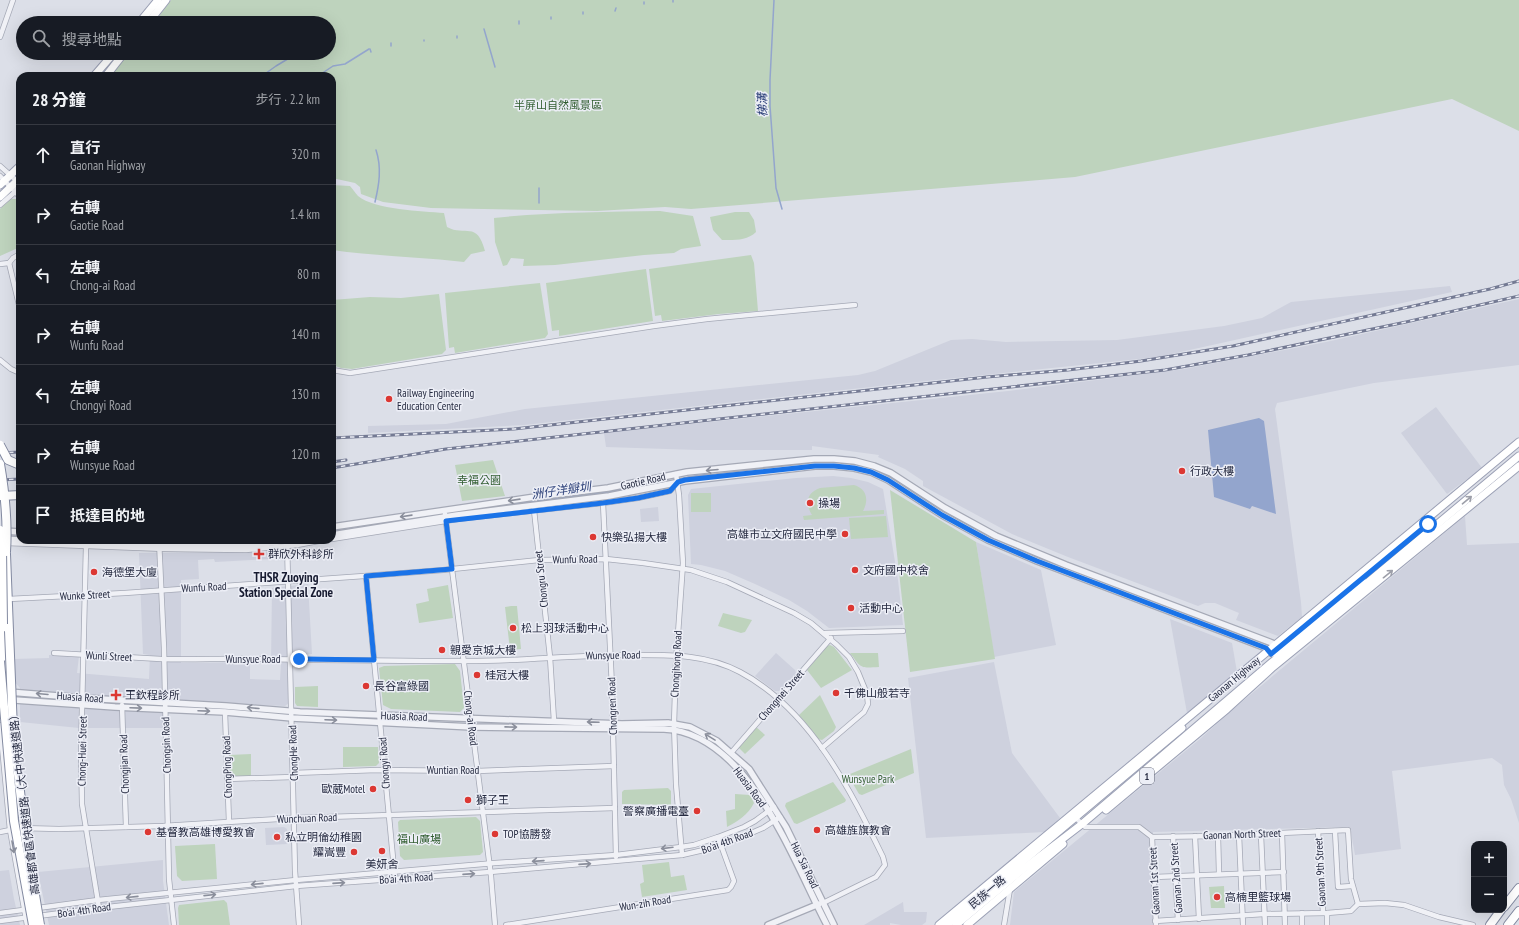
<!DOCTYPE html>
<html lang="zh-TW">
<meta charset="utf-8">
<style>
:root{--surface:#171b24;--page:#20242c;--text:#f1f3f6;--muted:#9ea1a6;--line:#363941}
body{margin:0;font-family:"PT Sans Narrow","Noto Sans TC",sans-serif;background:var(--page);color:var(--text)}
.controls{position:absolute;right:12px;bottom:12px;display:grid;overflow:hidden;border-radius:8px;box-shadow:0 4px 16px #0002}
.controls button{width:36px;height:36px;display:grid;place-items:center;padding:0;border:0;border-bottom:1px solid var(--line);background:var(--surface);color:var(--text);font:20px sans-serif}
.stop{position:absolute;width:12px;height:12px;margin:-9px;border:3px solid #1a73e8;border-radius:50%;background:#fff}
.stop.end{background:#1a73e8;border-color:#fff;box-shadow:0 1px 4px #0008}
.list{margin:0;padding:0;list-style:none}
h2{display:flex;justify-content:space-between;align-items:center;height:52px;margin:0;padding:0 16px;font-size:17px}
h2 small{font-size:13px;font-weight:400;color:var(--muted)}
.list li{display:grid;grid-template-columns:26px 1fr auto;gap:12px;align-items:center;box-sizing:border-box;height:60px;padding:0 16px;border-top:1px solid var(--line)}
.list b{display:block;font-size:15px;white-space:nowrap}
.list p{margin:0;font-size:13px;white-space:nowrap;color:var(--muted)}
.list em{font-size:13px;font-style:normal;color:var(--muted)}
.icon{flex:none;width:22px;height:22px;fill:none;stroke:currentColor;stroke-width:2;stroke-linecap:round;stroke-linejoin:round}
.map{position:relative;flex:none;width:1519px;height:925px;overflow:hidden}
.search{position:absolute;background:var(--surface);box-shadow:0 4px 16px #0002;left:16px;top:16px;width:320px;height:44px;display:flex;align-items:center;gap:10px;box-sizing:border-box;padding:0 14px;border-radius:22px;color:var(--muted);font-size:15px}
.panel{position:absolute;background:var(--surface);box-shadow:0 4px 16px #0002;left:16px;top:72px;width:320px;height:472px;border-radius:12px}
.map>svg:first-child{display:block}
.built{fill:#ced1de}
.green{fill:#bed3bd}
.water{fill:#93a5cd}
.lines{fill:none;stroke-linecap:round;stroke-linejoin:round}
.stream{stroke:#93a5cd;stroke-width:1.5}
.minor-casing{stroke:#a5a9b6;stroke-width:6}
.tertiary-casing{stroke:#a5a9b6;stroke-width:8}
.primary-casing{stroke:#9ba0b5;stroke-width:9}
.trunk-casing{stroke:#8289a0;stroke-width:10}
.motorway-casing{stroke:#8289a0;stroke-width:10}
.minor{stroke:#f0f1f6;stroke-width:4.5}
.tertiary{stroke:#f0f1f6;stroke-width:5.5}
.primary{stroke:#fff;stroke-width:7}
.trunk{stroke:#fff;stroke-width:8}
.motorway{stroke:#fff;stroke-width:8}
.rail-casing{stroke:#747a93;stroke-width:3}
.rail{stroke:#eceef6;stroke-width:1.5;stroke-dasharray:4.5;stroke-linecap:butt}
.trunk-bridge-casing{stroke:#8289a0;stroke-width:10;stroke-linecap:butt}
.trunk-bridge{stroke:#fff;stroke-width:8}
.oneway{stroke:#8a8e9b}
.oneway2{stroke:#9d9fa9}
.route{stroke:#1a73e8;stroke-width:5}
.poi-dot{fill:#dc3833;stroke:#eceef6;stroke-width:1.5}
.labels{text-anchor:middle;dominant-baseline:central;stroke-width:3;stroke-linejoin:round;paint-order:stroke}
.shield{fill:#eceef6;stroke:#616577;stroke-width:1}
.shield-label{font-size:10px;font-weight:bold;fill:#252a40}
.park-label{font-size:11px;fill:#315d30;stroke:#eceef6}
.poi-label{font-size:11px;fill:#252a40;stroke:#eceef6;text-anchor:start}
.street-label{font-size:11px;fill:#252a40;stroke:#eceef6}
.water-label{font-size:12px;font-style:italic;fill:#2b3f78;stroke:#eceef6}
.quarter-label{font-size:13px;font-weight:bold;fill:#171b31;stroke:#eceef6}
</style>
<div class="map">
<svg width="1519" height="925" viewBox="0 0 1519 925">
<rect width="100%" height="100%" fill="#dcdfe8"/>
<g class="built">
<path d="M1450,286l2,6 -294,65 -260,27 -374,41 -156,8v-7l78,-2 79,-15 333,-34 17,-4 76,-31 21,-1 34,3 111,-2 107,-14 38,-8 29,-16z"/>
<path d="M1519,299v66l-145,18 -97,20 -2,6 26,193 1,15 -24,19 -42,-16 3,-7 -24,-10h-10l-7,3 -130,-49 -56,-23 -89,-48v-5l-18,-12 -27,-12 1,-2 -67,-9v4h-115l-91,-3 -2,-14 404,-42 176,-22 142,-27z"/>
<path d="M1436,407l46,61 -35,26 -46,-61z"/>
<path d="M833,476l18,2 17,4 15,7 15,91 5,45 -74,3 -22,-17 -18,-11 -34,-16 -30,-13 -24,-6 -10,-1 -3,-69 3,-6 105,-11z"/>
<path d="M658,507l1,14 -18,1 -1,-13z"/>
<path d="M1465,516l2,29 52,-2v280l-8,-24 -7,-14 -2,-20 -10,-7 -100,13 9,78 -46,6 -5,-28 -197,5 4,93h-147l4,-33 186,-153 32,-29z"/>
<path d="M976,542l65,28 15,75 -62,12z"/>
<path d="M269,552l1,7 -55,3 -1,-3 -16,1 1,19 -18,1v83l69,-1v17l30,1 1,-16h-10l1,-76 36,-4 4,70 -24,1 1,48 -4,3 -60,-3 -1,12 -61,-3v16h-84l-59,-6v-34l-6,-7 -1,-22 36,-1v-3l30,1 -2,17 72,6 1,-24 -7,-1 -4,-101z"/>
<path d="M1170,619l62,24 5,29 -50,41z"/>
<path d="M776,653l19,17 1,3 -17,18h-4l-20,-15z"/>
<path d="M994,662l18,91 48,65 -15,14 -119,6 -18,-160z"/>
<path d="M284,827l3,2 1,15 -22,1 -1,-17z"/>
<path d="M163,860v21l6,44h-120l-11,-53z"/>
<path d="M9,870l5,29 6,26h-20v-54z"/>
<path d="M903,902l1,10h23l-1,10 -4,3h-21l-11,-2v2h-26z"/>
</g>
<g class="green">
<path d="M171,0h1348v131l-67,-32 -377,78 -384,32 -26,-2 -68,4 -166,-3 -48,-6 -22,-8 -1,-7 -5,-4 -23,-5v-102h-221l18,-23h200v-30h-175z"/>
<path d="M332,185l18,1c3,3 5,7 8,10 17,14 64,15 86,17l3,14c18,10 30,-7 38,24l-14,3 -7,8c-44,-5 -89,-6 -132,-12z"/>
<path d="M11,199h6l3,2v46l-20,9v-47z"/>
<path d="M660,211l33,5 8,30 -20,3 -7,4 -30,2 -89,10 -32,1 1,-7 -13,-1 -4,7 -4,1 -8,-24 -1,-24c55,-6 111,-6 166,-7z"/>
<path d="M735,212h14l5,8 2,12c-9,9 -22,8 -34,8l-9,-10 -3,-13z"/>
<path d="M751,255l3,8 4,48 -39,3 -57,7 -1,-6 -6,1 -6,-47z"/>
<path d="M646,269l7,52 -94,15v-6l-7,1 -6,-48z"/>
<path d="M540,283l8,51 -3,4 -90,15 -1,-6 -5,1 -4,-55z"/>
<path d="M439,294l7,56 -4,4 -90,15 -11,-1 -9,-3v-65l38,-3 31,1z"/>
<path d="M493,460l12,36 -43,5 -7,-36z"/>
<path d="M854,485c13,4 15,15 9,26l21,-1v4l-80,6 -1,-4 9,-1c-7,-11 -6,-22 8,-27z"/>
<path d="M890,490l86,52 19,117 -85,13z"/>
<rect x="691" y="493" width="20" height="19"/>
<path d="M886,516l2,21 -37,2 -2,-21z"/>
<path d="M448,585l5,33 -34,5 -3,-19 13,-3 -2,-12z"/>
<path d="M511,606h6l4,43 -11,1 -5,-43z"/>
<path d="M723,613l29,7 -7,12 -4,1 -23,-7z"/>
<path d="M830,645l4,2 18,23 -31,18 -14,-18 20,-24z"/>
<path d="M850,653h28l1,14c-19,1 -17,2 -29,-14z"/>
<path d="M455,664l5,7 4,37 -4,4 -69,-3 -8,-4 -4,-37 5,-2z"/>
<path d="M318,686v21l-21,-1 -2,-3v-16z"/>
<path d="M820,695l16,32 -2,4 -12,9 -4,-1 -19,-24z"/>
<path d="M755,726l10,9 -20,19 -7,-7z"/>
<path d="M343,747h35l1,16 -3,3 -33,1z"/>
<path d="M911,749l3,24 -52,22 -3,-1 -10,-17 1,-3z"/>
<path d="M251,754v22h-21l-1,-21z"/>
<path d="M833,782l13,18 -1,2 -48,22 -3,-1 -9,-17 1,-3z"/>
<path d="M668,788l3,3v14l-49,-1v-12l2,-2z"/>
<path d="M735,794l15,1 4,8c-6,12 -16,18 -27,24l-1,-16 9,-2z"/>
<path d="M476,817l4,4 3,31 -3,3 -76,5 -4,-4 -2,-34 2,-2z"/>
<path d="M215,844l2,35 -35,2 -5,-5 -2,-30z"/>
<path d="M669,862l2,15 13,-2 3,15 -45,7 -2,-13 4,-2 -2,-17z"/>
<path d="M1224,886l1,22h-14l-2,-21z"/>
<path d="M224,900l3,3 3,22h-51l-1,-17 1,-3z"/>
</g>
<path class="water" d="M1259,418l5,3 12,93 -24,-8 -2,3 -36,-12 -6,-67z"/>
<g class="lines">
<g class="stream">
<path d="M673,0v2"/>
<path d="M774,0l-4,80v26l6,82 6,21"/>
<path d="M644,4v-2"/>
<path d="M615,11l1,-3"/>
<path d="M583,12v2"/>
<path d="M551,17v2"/>
<path d="M519,21v3"/>
<path d="M484,29l11,38"/>
<path d="M457,36v2"/>
<path d="M424,41v-1"/>
<path d="M391,46v-3"/>
<path d="M370,49l1,3"/>
<path d="M262,76l14,-10 15,-9"/>
<path d="M318,76l15,-10 12,-2 24,-15"/>
<path d="M539,188v15"/>
<path d="M375,202c4,-17 7,-34 1,-52"/>
<path d="M717,474c23,-3 45,-5 68,-8 42,-4 75,-7 113,15"/>
<path d="M688,477l21,-3"/>
<path d="M462,512l74,-11 72,-9 56,-12"/>
<path d="M332,532l46,-7"/>
<path d="M17,536l3,1"/>
<path d="M133,540h13"/>
<path d="M170,541l75,2"/>
</g>
<g class="minor-casing">
<g id="minor">
<path d="M0,37l13,-37"/>
<path d="M0,166l18,16"/>
<path d="M0,176l20,21"/>
<path d="M0,205l15,-13 2,-11"/>
<path d="M9,263l11,46"/>
<path d="M9,263l4,-5 7,-4"/>
<path d="M0,264l9,-1"/>
<path d="M0,360l11,9 9,4"/>
<path d="M332,370l18,3 304,-47 53,-7 148,-14"/>
<path d="M676,474l3,21 4,68 -7,99 -2,62 2,60 6,71"/>
<path d="M603,503l9,184 4,170"/>
<path d="M534,510l16,147 4,64"/>
<path d="M445,514l46,362 4,49"/>
<path d="M332,539l126,-20 145,-16 35,-5 32,-7 8,-9"/>
<path d="M159,540l5,108 5,231 5,46"/>
<path d="M287,540l8,331 4,54"/>
<path d="M6,543l160,6 80,1 51,-5 27,-5"/>
<path d="M86,546l-5,204 1,54 17,104"/>
<path d="M366,576l29,303"/>
<path d="M9,599l116,-6 239,-17 79,-6 96,-10 67,-1 37,4 48,7 36,12 67,31 17,10 26,22 12,12 9,15 9,22 1,10 -4,8 -42,36"/>
<path d="M825,633l78,-2"/>
<path d="M54,653c36,2 72,4 107,6 33,1 66,-1 98,0 67,1 134,2 200,2 56,1 112,-6 168,-6 39,0 78,-2 113,17 70,37 110,117 143,185l2,8 -9,12 -53,26"/>
<path d="M122,705l4,122"/>
<path d="M225,712l4,110"/>
<path d="M0,725l10,105 17,95"/>
<path d="M731,753l100,-115"/>
<path d="M293,773l84,-3 100,1 137,-5"/>
<path d="M227,779l66,-2"/>
<path d="M1074,816l11,11h54l13,10 66,-1 130,-6 3,49 7,25"/>
<path d="M1318,831l5,81"/>
<path d="M1335,831l3,56 14,-1"/>
<path d="M0,832l20,-4 39,1 104,-3 132,-8 320,-10"/>
<path d="M1282,833l3,92"/>
<path d="M1239,835l4,90"/>
<path d="M1261,835l4,90"/>
<path d="M1173,836l5,84"/>
<path d="M1195,836l4,83"/>
<path d="M1218,836l1,37"/>
<path d="M1152,837l4,88"/>
<path d="M1154,877l130,-5"/>
<path d="M1358,904l27,-1 19,2 35,12 34,8"/>
<path d="M0,913l98,-13 198,-20 199,-17 121,-8 65,-8 13,-2 24,-8 26,-10 11,-6 19,-14"/>
<path d="M1302,913v12"/>
<path d="M1327,913v12"/>
<path d="M0,921l99,-13 197,-22 194,-14 192,-17 39,-9 42,-18 17,-11"/>
<path d="M1155,921l109,-7 63,-1 24,-2 7,-7"/>
<path d="M506,925l222,-35 3,-3 3,-6 -16,-44"/>
<path d="M1004,925l6,-36"/>
</g>
</g>
<g class="tertiary-casing">
<g id="tertiary">
<path d="M332,527l203,-30 73,-9 79,-16 127,-13h20l21,2 19,5 17,7 54,35 51,28 70,29 206,78 4,5"/>
<path d="M4,531l16,1"/>
<path d="M332,535l125,-20 152,-19 76,-15 130,-15h19l20,2 17,4 17,8 54,35 46,25 49,21 229,87 5,5"/>
<path d="M4,539l16,1"/>
<path d="M26,540l140,5 80,1 50,-6"/>
<path d="M9,692l74,6 143,8 74,6 185,7 137,5 46,-1 22,4 27,14 32,28 37,58 48,98"/>
<path d="M0,699l115,8 110,5 67,6 180,9 192,2c85,4 129,132 163,196"/>
<path d="M768,925l51,-21"/>
</g>
</g>
<g class="primary-casing">
<g id="primary">
<path d="M139,23l19,-23"/>
<path d="M148,23l18,-23"/>
<path d="M94,76l20,-23"/>
<path d="M106,76l18,-23"/>
<path d="M0,185l20,-19"/>
<path d="M0,197l20,-19"/>
<path d="M1273,653l89,-74"/>
<path d="M1106,810l121,-101 46,-42 246,-201"/>
<path d="M939,925l580,-483"/>
<path d="M947,925l235,-197"/>
<path d="M956,925l66,-55 60,-46 188,-160 249,-208"/>
<path d="M967,925l96,-81"/>
</g>
</g>
<g class="trunk-casing">
<g id="trunk">
<path d="M6,554l3,77"/>
<path d="M3,624l1,45"/>
</g>
</g>
<g class="motorway-casing">
<g id="motorway">
<path d="M1504,907l15,-19"/>
<path d="M1490,925l11,-15"/>
<path d="M1508,925l11,-14"/>
</g>
</g>
<use href="#minor" class="minor"/>
<use href="#tertiary" class="tertiary"/>
<use href="#primary" class="primary"/>
<use href="#trunk" class="trunk"/>
<use href="#motorway" class="motorway"/>
<g class="rail-casing">
<g id="rail">
<path d="M332,438l182,-9 473,-52 81,-7 73,-9 92,-15 257,-57 29,-8"/>
<path d="M0,453l20,-1"/>
<path d="M332,462l14,-2"/>
<path d="M332,468l114,-19 719,-79 83,-15 158,-33 113,-26"/>
<path d="M0,480l20,-1"/>
</g>
</g>
<use href="#rail" class="rail"/>
<g class="trunk-bridge-casing">
<g id="trunk-bridge">
<path d="M0,445l8,15 12,5"/>
<path d="M0,464c5,29 8,58 6,88"/>
<path d="M1,496l19,-1"/>
<path d="M0,530l2,18 1,76"/>
<path d="M9,631l4,99 12,105 15,90"/>
<path d="M0,661l14,160 19,104"/>
</g>
</g>
<use href="#trunk-bridge" class="trunk-bridge"/>
</g>
<defs><path id="oneway-shaft" d="M-6 0H5M1.5-3L5.5 0L1.5 3" fill="none" stroke-width="1.6" stroke-linecap="round" stroke-linejoin="round"/></defs>
<g class="oneway">
<use href="#oneway-shaft" transform="translate(712 470) rotate(175)"/>
<use href="#oneway-shaft" transform="translate(514 500) rotate(172)"/>
<use href="#oneway-shaft" transform="translate(406 516) rotate(172)"/>
<use href="#oneway-shaft" transform="translate(42 694) rotate(-175)"/>
<use href="#oneway-shaft" transform="translate(136 708) rotate(2)"/>
<use href="#oneway-shaft" transform="translate(253 708) rotate(-175)"/>
<use href="#oneway-shaft" transform="translate(204 711) rotate(2)"/>
<use href="#oneway-shaft" transform="translate(331 720) rotate(2)"/>
<use href="#oneway-shaft" transform="translate(593 722) rotate(-178)"/>
<use href="#oneway-shaft" transform="translate(511 727) rotate(1)"/>
<use href="#oneway-shaft" transform="translate(710 737) rotate(-148)"/>
<use href="#oneway-shaft" transform="translate(13 847) rotate(80)"/>
<use href="#oneway-shaft" transform="translate(667 848) rotate(173)"/>
<use href="#oneway-shaft" transform="translate(538 861) rotate(176)"/>
<use href="#oneway-shaft" transform="translate(585 864) rotate(-4)"/>
<use href="#oneway-shaft" transform="translate(469 874) rotate(-4)"/>
<use href="#oneway-shaft" transform="translate(339 883) rotate(-4)"/>
<use href="#oneway-shaft" transform="translate(257 884) rotate(174)"/>
<use href="#oneway-shaft" transform="translate(210 895) rotate(-6)"/>
<use href="#oneway-shaft" transform="translate(132 897) rotate(174)"/>
</g>
<g class="oneway2">
<use href="#oneway-shaft" transform="translate(1467 500) rotate(-40)"/>
<use href="#oneway-shaft" transform="translate(1388 574) rotate(-39)"/>
</g>
<g class="lines">
<path class="route" d="M299,659l75,1 -8,-84 86,-7 -6,-48 157,-18 35,-5 32,-7 8,-9 7,-2 130,-14h19l20,2 17,4 17,8 54,35 46,25 49,21 229,87 5,6 157,-130"/>
</g>
<g class="poi-dot">
<circle cx="389" cy="399" r="4"/>
<circle cx="1182" cy="471" r="4"/>
<circle cx="810" cy="503" r="4"/>
<circle cx="845" cy="534" r="4"/>
<circle cx="593" cy="537" r="4"/>
<path d="M257 548h4v4h4v4h-4v4h-4v-4h-4v-4h4z"/>
<circle cx="855" cy="570" r="4"/>
<circle cx="94" cy="572" r="4"/>
<circle cx="851" cy="608" r="4"/>
<circle cx="513" cy="628" r="4"/>
<circle cx="442" cy="650" r="4"/>
<circle cx="477" cy="675" r="4"/>
<circle cx="366" cy="686" r="4"/>
<circle cx="836" cy="693" r="4"/>
<path d="M114 689h4v4h4v4h-4v4h-4v-4h-4v-4h4z"/>
<circle cx="373" cy="789" r="4"/>
<circle cx="468" cy="800" r="4"/>
<circle cx="697" cy="811" r="4"/>
<circle cx="817" cy="830" r="4"/>
<circle cx="148" cy="832" r="4"/>
<circle cx="495" cy="834" r="4"/>
<circle cx="277" cy="837" r="4"/>
<circle cx="382" cy="851" r="4"/>
<circle cx="354" cy="852" r="4"/>
<circle cx="1217" cy="897" r="4"/>
</g>
<g class="labels">
<rect class="shield" x="1140" y="768" width="14" height="16" rx="3"/>
<g class="shield-label">
<text x="1147" y="776">1</text>
</g>
<g class="park-label">
<text x="558" y="105">半屏山自然風景區</text>
<text x="479" y="480">幸福公園</text>
<text x="868" y="779">Wunsyue Park</text>
<text x="419" y="839">福山廣場</text>
</g>
<g class="poi-label">
<text x="397" y="393">Railway Engineering<tspan x="397" dy="13">Education Center</tspan></text>
<text x="1190" y="471">行政大樓</text>
<text x="818" y="503">操場</text>
<text x="837" y="534" text-anchor="end">高雄市立文府國民中學</text>
<text x="601" y="537">快樂弘揚大樓</text>
<text x="268" y="554">群欣外科診所</text>
<text x="863" y="570">文府國中校舍</text>
<text x="102" y="572">海德堡大廈</text>
<text x="859" y="608">活動中心</text>
<text x="521" y="628">松上羽球活動中心</text>
<text x="450" y="650">親愛京城大樓</text>
<text x="485" y="675">桂冠大樓</text>
<text x="374" y="686">長谷富綠國</text>
<text x="844" y="693">千佛山般若寺</text>
<text x="125" y="695">王欽程診所</text>
<text x="365" y="789" text-anchor="end">歐葳Motel</text>
<text x="476" y="800">獅子王</text>
<text x="689" y="811" text-anchor="end">警察廣播電臺</text>
<text x="825" y="830">高雄旌旗教會</text>
<text x="156" y="832">基督教高雄博愛教會</text>
<text x="503" y="834">TOP協勝發</text>
<text x="285" y="837">私立明倫幼稚園</text>
<text x="346" y="852" text-anchor="end">耀嵩豐</text>
<text x="382" y="864" text-anchor="middle">美妍舍</text>
<text x="1225" y="897">高楠里籃球場</text>
</g>
<g class="street-label">
<text transform="translate(643 481) rotate(-13)">Gaotie Road</text>
<text transform="translate(575 559) rotate(-1)">Wunfu Road</text>
<text transform="translate(541 579) rotate(-96)">Chongru Street</text>
<text transform="translate(204 587) rotate(-3)">Wunfu Road</text>
<text transform="translate(85 595) rotate(-3)">Wunke Street</text>
<text transform="translate(613 655) rotate(-1)">Wunsyue Road</text>
<text transform="translate(109 656) rotate(3)">Wunli Street</text>
<text x="253" y="659">Wunsyue Road</text>
<text transform="translate(676 664) rotate(-87)">Chongjhong Road</text>
<text transform="translate(1234 679) rotate(-40)">Gaonan Highway</text>
<text transform="translate(781 695) rotate(-49)">Chongmei Street</text>
<text transform="translate(80 697) rotate(4)">Huasia Road</text>
<text transform="translate(612 706) rotate(-92)">Chongren Road</text>
<text transform="translate(404 716) rotate(2)">Huasia Road</text>
<text transform="translate(471 718) rotate(83)">Chong-ai Road</text>
<text transform="translate(166 745) rotate(-92)">Chongsin Road</text>
<text transform="translate(82 751) rotate(-89)">Chong-Huei Street</text>
<text transform="translate(293 753) rotate(-92)">ChongHe Road</text>
<text transform="translate(384 763) rotate(-94)">Chongyi Road</text>
<text transform="translate(124 764) rotate(-92)">Chongjian Road</text>
<text transform="translate(227 767) rotate(-92)">ChongPing Road</text>
<text x="453" y="770">Wuntian Road</text>
<text transform="translate(750 787) rotate(53)">Huasia Road</text>
<text transform="translate(24 802) rotate(-97)">高雄都會區快速道路（大中快速道路）</text>
<text transform="translate(307 818) rotate(-2)">Wunchuan Road</text>
<text transform="translate(1242 834) rotate(-2)">Gaonan North Street</text>
<text transform="translate(727 841) rotate(-20)">Bo'ai 4th Road</text>
<text transform="translate(805 865) rotate(64)">Hua Sia Road</text>
<text transform="translate(1320 872) rotate(-93)">Gaonan 9th Street</text>
<text transform="translate(406 878) rotate(-4)">Bo'ai 4th Road</text>
<text transform="translate(1176 878) rotate(-94)">Gaonan 2nd Street</text>
<text transform="translate(1154 881) rotate(-93)">Gaonan 1st Street</text>
<text transform="translate(987 892) rotate(-40)">民族一路</text>
<text transform="translate(645 903) rotate(-9)">Wun-zih Road</text>
<text transform="translate(84 910) rotate(-8)">Bo'ai 4th Road</text>
</g>
<g class="water-label">
<text transform="translate(762 105) rotate(-91)">梯溝</text>
<text transform="translate(561 490) rotate(-8)">洲仔洋瓣圳</text>
</g>
<g class="quarter-label">
<text x="286" y="577">THSR Zuoying<tspan x="286" dy="15">Station Special Zone</tspan></text>
</g>
</g>
</svg>
<div class="controls">
<button>+</button>
<button>−</button>
</div>
<div class="stop" style="left:1428px;top:524px"></div>
<div class="stop end" style="left:299px;top:659px"></div>
<div class="search"><svg class="icon" aria-label="search" viewBox="0 0 24 24"><circle cx="10" cy="10" r="6"/><path d="M15 15l6 6"/></svg>搜尋地點</div>
<section class="panel">
<h2>28 分鐘<small>步行 · 2.2 km</small></h2>
<ul class="list">
<li><svg class="icon" aria-label="ahead" viewBox="0 0 24 24"><path d="M12 20V5M6 11l6-6 6 6"/></svg><div><b>直行</b><p>Gaonan Highway</p></div><em>320 m</em></li>
<li><svg class="icon" aria-label="right" viewBox="0 0 24 24"><path d="M7 20v-9h11M14 6l5 5-5 5"/></svg><div><b>右轉</b><p>Gaotie Road</p></div><em>1.4 km</em></li>
<li><svg class="icon" aria-label="left" viewBox="0 0 24 24"><path d="M17 20v-9H6M10 6l-5 5 5 5"/></svg><div><b>左轉</b><p>Chong-ai Road</p></div><em>80 m</em></li>
<li><svg class="icon" aria-label="right" viewBox="0 0 24 24"><path d="M7 20v-9h11M14 6l5 5-5 5"/></svg><div><b>右轉</b><p>Wunfu Road</p></div><em>140 m</em></li>
<li><svg class="icon" aria-label="left" viewBox="0 0 24 24"><path d="M17 20v-9H6M10 6l-5 5 5 5"/></svg><div><b>左轉</b><p>Chongyi Road</p></div><em>130 m</em></li>
<li><svg class="icon" aria-label="right" viewBox="0 0 24 24"><path d="M7 20v-9h11M14 6l5 5-5 5"/></svg><div><b>右轉</b><p>Wunsyue Road</p></div><em>120 m</em></li>
<li><svg class="icon" aria-label="arrive" viewBox="0 0 24 24"><path d="M6 21V4h12l-3 4 3 4H6"/></svg><div><b>抵達目的地</b></div></li>
</ul>
</section>
</div>
